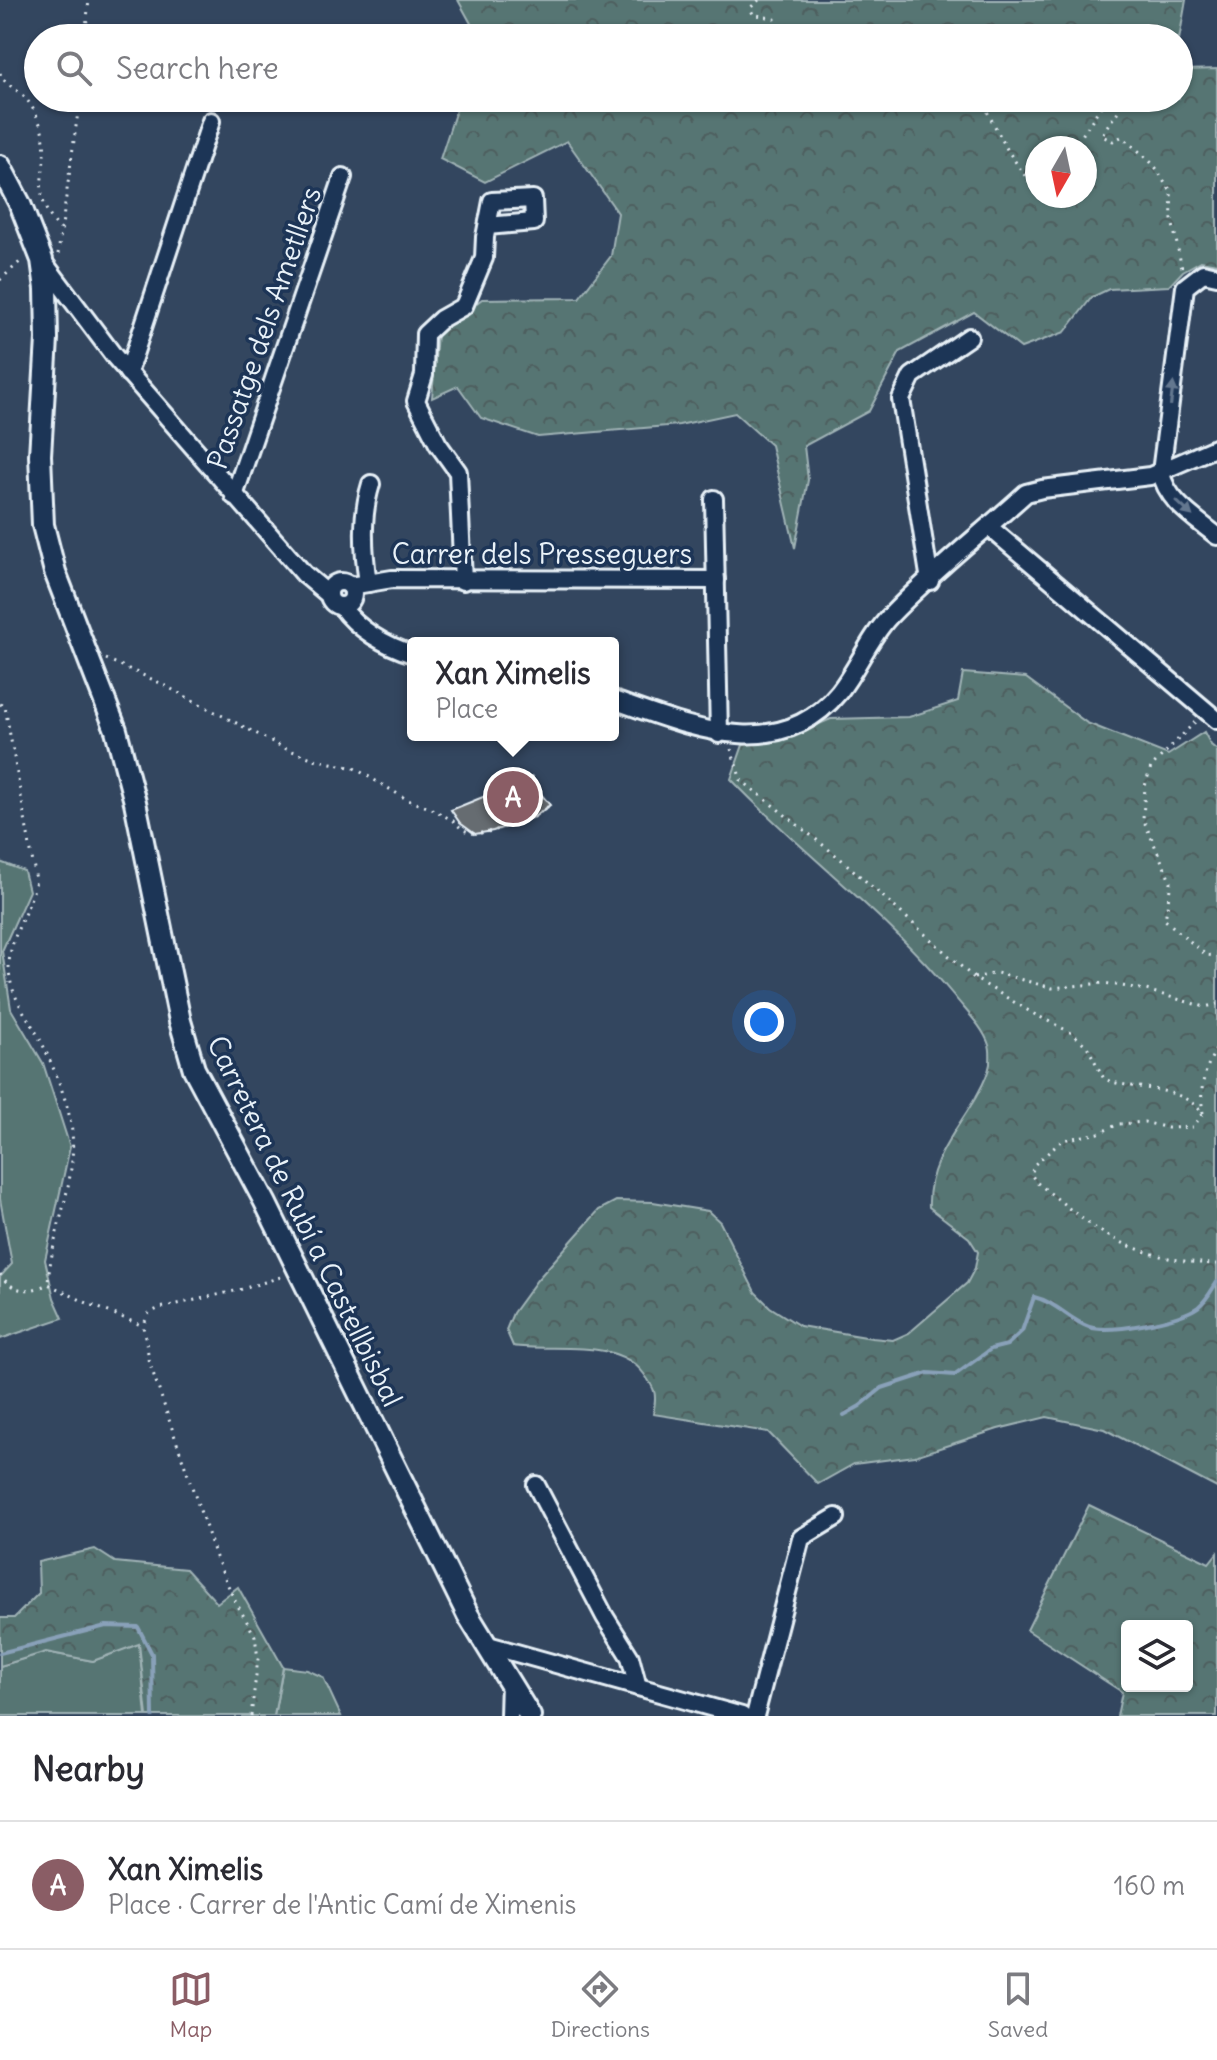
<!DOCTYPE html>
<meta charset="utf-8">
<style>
:root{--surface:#fff;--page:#f7f7f7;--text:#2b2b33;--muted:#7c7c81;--line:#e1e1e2;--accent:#8a5d65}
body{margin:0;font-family:Delius,sans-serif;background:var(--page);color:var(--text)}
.controls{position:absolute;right:24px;bottom:24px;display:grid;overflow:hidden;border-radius:8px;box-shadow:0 2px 6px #0004}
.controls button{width:72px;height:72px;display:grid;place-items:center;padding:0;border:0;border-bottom:2px solid var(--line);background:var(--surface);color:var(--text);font:40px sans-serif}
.compass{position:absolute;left:1025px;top:136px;width:72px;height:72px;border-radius:50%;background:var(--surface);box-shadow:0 2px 6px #0004;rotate:189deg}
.you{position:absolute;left:764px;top:1022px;width:28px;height:28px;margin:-20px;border:6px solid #fff;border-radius:50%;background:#1a73e8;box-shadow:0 0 0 12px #1a73e833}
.badge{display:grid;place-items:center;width:52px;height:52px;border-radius:50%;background:var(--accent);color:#fff;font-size:26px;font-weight:700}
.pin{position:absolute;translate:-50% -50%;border:4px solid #fff;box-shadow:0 2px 8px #0006}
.popup{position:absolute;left:407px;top:637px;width:212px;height:104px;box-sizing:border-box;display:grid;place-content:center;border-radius:8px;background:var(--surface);filter:drop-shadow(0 2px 6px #0005);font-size:26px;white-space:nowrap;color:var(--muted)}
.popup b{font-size:30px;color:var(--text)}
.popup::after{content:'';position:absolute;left:50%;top:100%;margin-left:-16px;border:16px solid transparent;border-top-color:var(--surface)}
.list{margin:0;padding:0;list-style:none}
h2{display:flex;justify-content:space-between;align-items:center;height:104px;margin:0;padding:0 32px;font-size:34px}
h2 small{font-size:26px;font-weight:400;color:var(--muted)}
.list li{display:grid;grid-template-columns:52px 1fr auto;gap:24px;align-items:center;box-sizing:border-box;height:128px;padding:0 32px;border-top:2px solid var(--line)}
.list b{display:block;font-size:30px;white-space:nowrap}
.list p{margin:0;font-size:26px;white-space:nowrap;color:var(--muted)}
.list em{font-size:26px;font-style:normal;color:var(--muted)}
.icon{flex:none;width:44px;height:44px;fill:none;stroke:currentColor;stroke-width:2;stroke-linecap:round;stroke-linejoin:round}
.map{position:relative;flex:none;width:1217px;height:1716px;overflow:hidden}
.search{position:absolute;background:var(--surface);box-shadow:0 2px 6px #0004;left:24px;right:24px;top:24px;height:88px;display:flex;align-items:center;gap:20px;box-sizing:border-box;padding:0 28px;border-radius:44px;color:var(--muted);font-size:30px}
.sheet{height:232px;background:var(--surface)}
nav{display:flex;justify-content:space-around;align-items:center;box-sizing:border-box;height:112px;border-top:2px solid var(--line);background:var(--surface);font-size:22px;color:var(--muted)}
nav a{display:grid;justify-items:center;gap:4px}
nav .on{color:var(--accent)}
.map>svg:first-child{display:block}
.green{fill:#577573;stroke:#a0b3b6;stroke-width:2}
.forest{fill:url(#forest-crowns);stroke:#a0b3b6;stroke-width:2;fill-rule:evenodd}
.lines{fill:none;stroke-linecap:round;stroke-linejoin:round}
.stream{stroke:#89a1b9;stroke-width:4}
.building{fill:#666c71;stroke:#e8f1f8;stroke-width:2}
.minor-casing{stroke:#e8f1f8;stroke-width:22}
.tertiary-casing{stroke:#e8f1f8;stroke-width:26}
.path{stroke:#e8f1f8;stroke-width:3;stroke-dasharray:2 6;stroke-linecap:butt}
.minor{stroke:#1d3557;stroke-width:16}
.tertiary{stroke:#1d3557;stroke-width:20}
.oneway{fill:#64778f}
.labels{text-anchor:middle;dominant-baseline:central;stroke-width:7;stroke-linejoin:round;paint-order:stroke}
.street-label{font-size:28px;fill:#e8f1f8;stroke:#1d3557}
</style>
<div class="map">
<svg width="1217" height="1716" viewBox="0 0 1217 1716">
<defs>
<pattern id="forest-crowns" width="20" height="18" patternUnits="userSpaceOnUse" patternTransform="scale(2)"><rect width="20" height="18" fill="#577573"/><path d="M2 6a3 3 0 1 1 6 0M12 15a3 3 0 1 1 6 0" fill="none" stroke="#4e5e5e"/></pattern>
</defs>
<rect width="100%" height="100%" fill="#33465f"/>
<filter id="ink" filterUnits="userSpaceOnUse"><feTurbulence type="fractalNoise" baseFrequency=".0125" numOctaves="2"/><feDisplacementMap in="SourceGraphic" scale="16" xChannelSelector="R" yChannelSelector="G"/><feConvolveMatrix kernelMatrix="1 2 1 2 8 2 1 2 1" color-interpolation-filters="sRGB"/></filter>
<g filter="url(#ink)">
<g class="green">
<path d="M0,862l24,9 5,20 -27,60 9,58 32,54 27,84 -25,113 9,38 9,20 -63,21v-62l12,-13 -12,-65z"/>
<path d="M139,1643l7,73h-146v-50l46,-14 47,9z"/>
<path d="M283,1667l24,3 16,7 18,39h-67z"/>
</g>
<g class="forest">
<path d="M458,0h728l-7,40 6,30 32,-1v195l-16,-3 -18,10 -14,15 -60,3 -17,8 -27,35 -44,16 -47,-36 -74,40 -31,59 -65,35 4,34 -13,68 -24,-103 -36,-32 -56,12 -141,12 -57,-19 -23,-32 -26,12 5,-65 45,-34 97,-1 32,-42 7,-43 -51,-72 -82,41 -45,-23 20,-61h719v-60h-700zM1037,148h48v48h-48z"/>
<path d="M963,673l63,5 61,45 81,32 36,-23 7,13 6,5v738l-113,-59 -57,-12 -49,12 -83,27 -61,8 -36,20 -50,-52 -115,-18c4,-19 3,-24 -9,-40 -27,-37 -92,-22 -131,-28l-7,-16 7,-17 24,-33 62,-70 17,-9 37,1 55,9 12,11 35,70 15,15 30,19 72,12 21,2 16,-7 58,-50 8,-15 3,-16 -9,-14 -40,-31c-2,-44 26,-74 47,-110 6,-11 12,-21 14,-33 0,-5 1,-14 -1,-19 -6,-18 -24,-35 -35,-49 -66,-81 -152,-142 -223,-217l12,-34 38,-5 50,-21 78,-2 49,-16z"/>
<path d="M1089,1505l120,58 8,-10v163h-100l5,-24 -95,-62zM1127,1626h60v60h-60z"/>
<path d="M95,1549l20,13 71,7 31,34 21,-16 45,80 -9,49h-127l-8,-72 -46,17 -47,-9 -46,14v-48h14l25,-25 -1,-31z"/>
</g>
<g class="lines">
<g class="stream">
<path d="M844,1415l16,-9 22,-18 46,-15 27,2 36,-26 16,-4 15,-14 12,-34c22,5 35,23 55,30 21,7 91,-7 109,-20 9,-7 13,-16 19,-25"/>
<path d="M0,1653l106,-27 32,1 14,27 1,62"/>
</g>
</g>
<path class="building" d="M532,777l4,11 14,17 -16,12 -41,14 -18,3 -15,-11 -9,-13z"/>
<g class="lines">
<g class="minor-casing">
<g id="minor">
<path d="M42,260l72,96 190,218 25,21"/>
<path d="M1217,276l-14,-3 -18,14 -24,185c5,29 34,46 56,64"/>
<path d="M128,373l83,-252"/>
<path d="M234,496l109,-319"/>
<path d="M714,499l5,235"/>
<path d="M989,527l228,193"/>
<path d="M463,581l-5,-109 -20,-28 -22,-43 8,-26 1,-41 16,-15 23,-13 20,-48 1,-21 7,-36 41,-2 1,23 -47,4"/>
<path d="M930,581l-29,-182 11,-23 57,-39"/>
<circle cx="341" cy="594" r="12"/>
<path d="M368,583c-5,-34 -7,-67 3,-99"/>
<path d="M350,586l42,-7 324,1"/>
<path d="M341,606c16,23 45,40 72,48"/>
<path d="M613,700c73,25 165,67 226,-8 19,-24 30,-54 51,-76 42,-44 91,-82 136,-123l16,-4 108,-13 67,-29"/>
<path d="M536,1485l69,132 25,40 8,30"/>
<path d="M488,1645l254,71"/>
<path d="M509,1716l1,-34"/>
<path d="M755,1716l46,-178 35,-21"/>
</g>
</g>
<g class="tertiary-casing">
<path id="tertiary" d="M0,166l20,38 22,56 4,29 1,50 -7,116 3,70 12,47 61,158 19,72 45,219 14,48 71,133 203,413 62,101"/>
</g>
<g class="path">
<path d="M759,0l-9,8 3,6 22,5 11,19"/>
<path d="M85,38l4,-38"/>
<path d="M0,73c4,11 14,14 22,22 8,6 16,22 19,32 13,39 -17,64 19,102"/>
<path d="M980,98l28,53 29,42"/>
<path d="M1116,98l5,7c-5,13 -15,19 -19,31l11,5 8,-4c10,7 28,22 35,31 6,8 7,15 15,22l1,30 10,49"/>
<path d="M1074,148l32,-50"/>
<path d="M1040,196l6,7 16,3 3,-10"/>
<path d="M58,254l22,-156"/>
<path d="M0,280l22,-20"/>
<path d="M106,659l50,22 128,67 33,12 37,8 54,32 22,8 22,12 11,10 12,4 18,-3 41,-14 16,-12"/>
<path d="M0,704l5,3 31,173c-5,26 -21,48 -26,75 -6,38 18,59 33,90 12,26 26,58 29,87 5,51 -21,102 -24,152"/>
<path d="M1195,722l-44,45 -6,19 -2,33 28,63 -6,38 41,35 11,1"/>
<path d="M731,749l10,31 101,80 132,118 60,36 38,19 15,13 17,33c31,13 77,4 99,35l-10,13 -25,1 -24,-6 -25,2 -20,9 -36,7 -28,24 -4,10 5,8c19,14 36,30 55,43 35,25 84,38 126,39"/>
<path d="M974,978l23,-5 55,15 52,-5 42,7 59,17 12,-3"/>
<path d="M1203,1113c-4,-24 1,-44 14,-65"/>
<path d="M0,1274c12,19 30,19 48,10l39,19 56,23"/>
<path d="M251,1716l7,-57 -3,-23 -22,-39 -17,-40 -66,-193 -7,-38 6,-13 11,-5 79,-18 45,-14"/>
</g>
<use href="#minor" class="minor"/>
<use href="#tertiary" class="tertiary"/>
</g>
<defs><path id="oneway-solid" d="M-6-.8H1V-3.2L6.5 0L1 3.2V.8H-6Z" transform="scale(2)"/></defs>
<g class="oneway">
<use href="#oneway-solid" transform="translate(1172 394) rotate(-83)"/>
<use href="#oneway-solid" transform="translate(1184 508) rotate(43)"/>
</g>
</g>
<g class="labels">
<g class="street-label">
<text transform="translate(264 328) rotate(-71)">Passatge dels Ametllers</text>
<text x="542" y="554">Carrer dels Presseguers</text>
<text transform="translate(305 1221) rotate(64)">Carretera de Rubí a Castellbisbal</text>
</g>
</g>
</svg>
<div class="controls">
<button><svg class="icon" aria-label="layers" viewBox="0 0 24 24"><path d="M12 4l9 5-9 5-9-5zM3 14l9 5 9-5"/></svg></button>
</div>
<svg class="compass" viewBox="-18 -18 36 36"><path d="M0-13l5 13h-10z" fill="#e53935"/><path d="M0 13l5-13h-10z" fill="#7c7c81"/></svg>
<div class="you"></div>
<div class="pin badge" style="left:513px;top:797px">A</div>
<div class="popup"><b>Xan Ximelis</b>Place</div>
<div class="search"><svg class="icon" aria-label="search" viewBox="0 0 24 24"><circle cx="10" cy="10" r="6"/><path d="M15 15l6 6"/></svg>Search here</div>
</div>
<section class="sheet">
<h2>Nearby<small></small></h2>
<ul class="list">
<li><span class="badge">A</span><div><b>Xan Ximelis</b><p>Place · Carrer de l'Antic Camí de Ximenis</p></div><em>160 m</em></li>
</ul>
</section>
<nav>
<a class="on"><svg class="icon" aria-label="map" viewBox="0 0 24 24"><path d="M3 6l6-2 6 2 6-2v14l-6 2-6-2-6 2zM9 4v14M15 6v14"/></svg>Map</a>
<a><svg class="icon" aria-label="directions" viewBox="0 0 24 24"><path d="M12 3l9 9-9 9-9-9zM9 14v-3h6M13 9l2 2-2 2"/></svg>Directions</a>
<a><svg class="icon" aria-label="saved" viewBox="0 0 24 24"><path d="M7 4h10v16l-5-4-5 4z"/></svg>Saved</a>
</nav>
